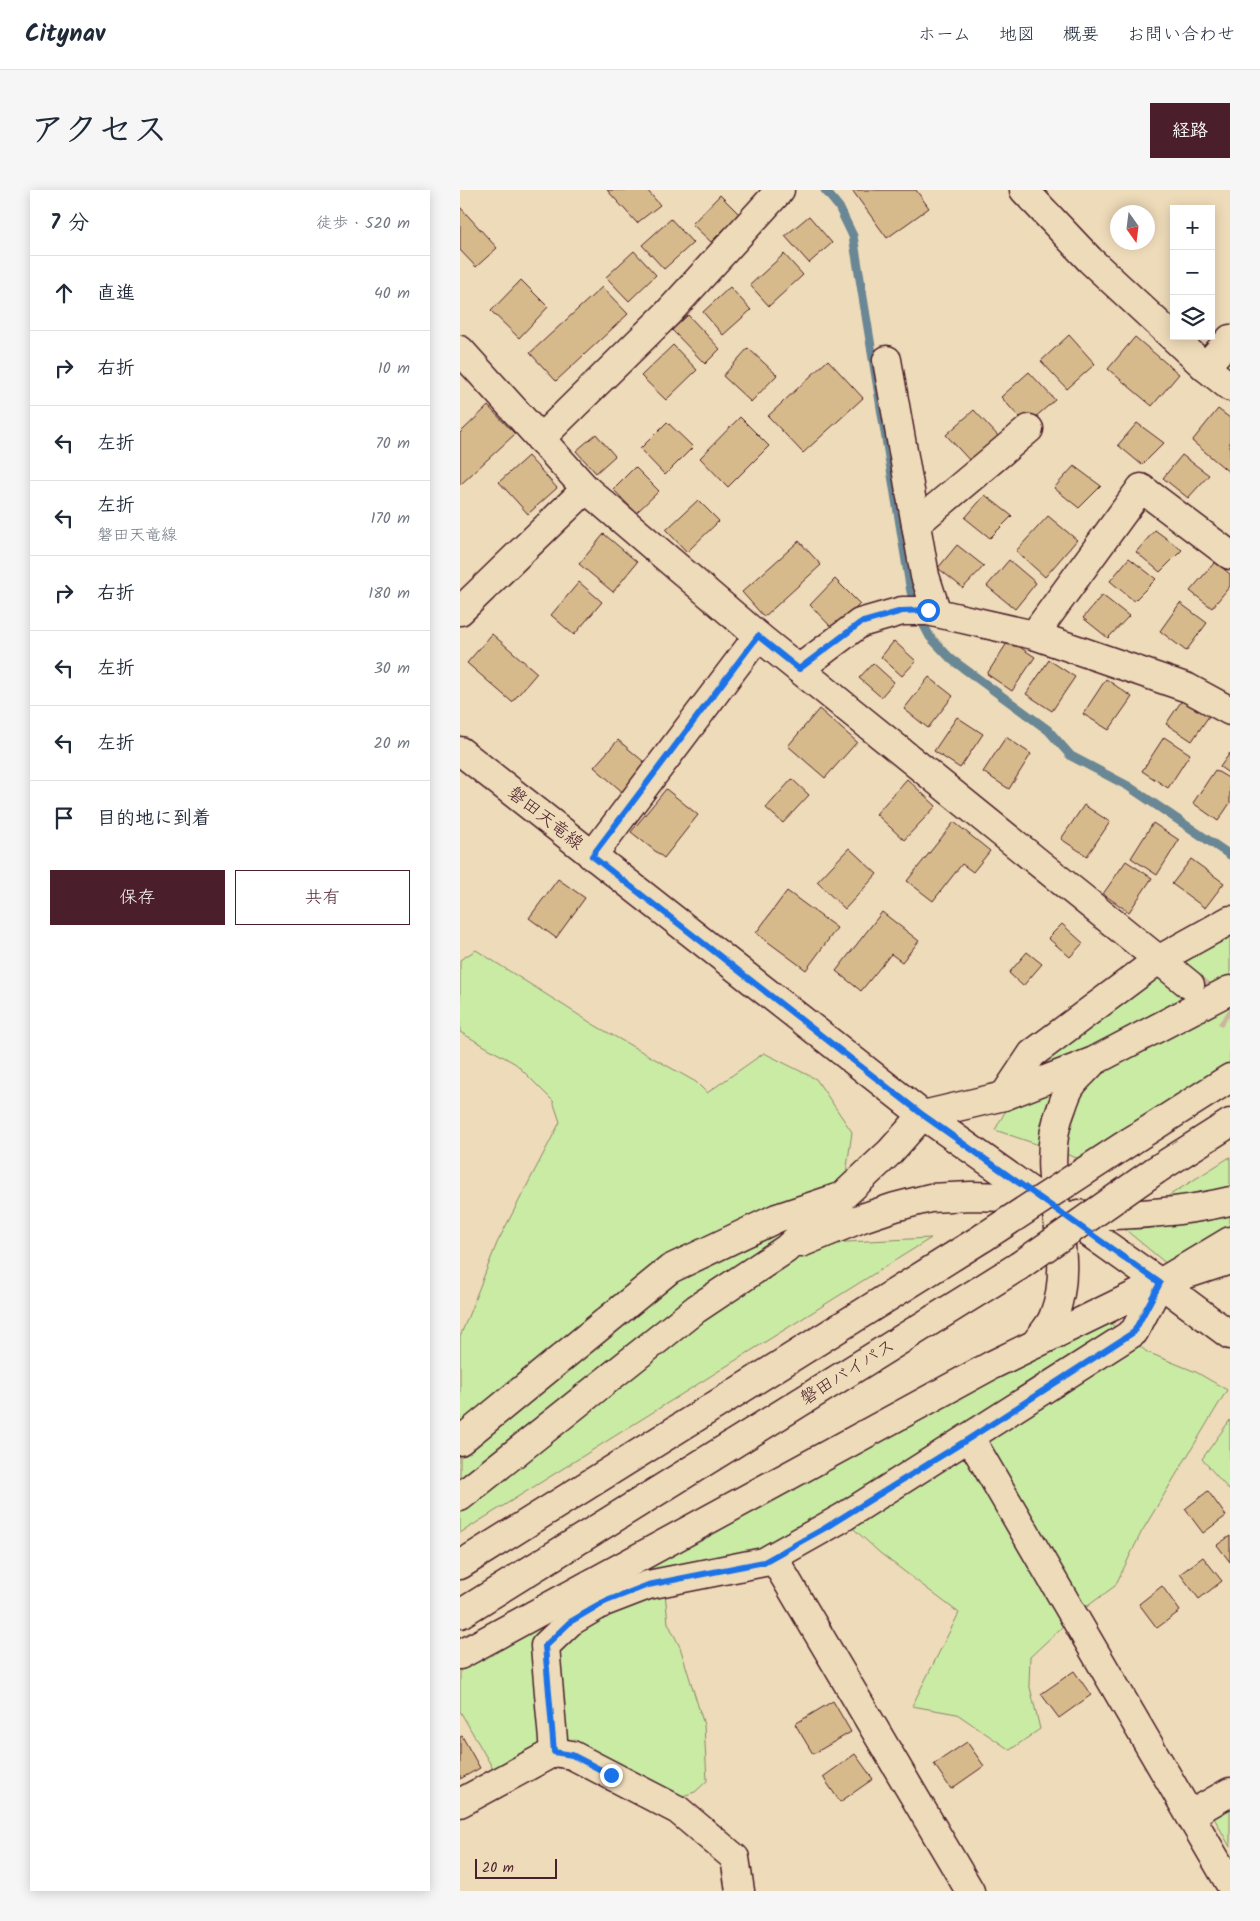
<!DOCTYPE html>
<html lang="ja">
<meta charset="utf-8">
<style>
:root{--surface:#fff;--page:#f6f6f7;--text:#1f2937;--muted:#747a83;--line:#e0e1e3;--accent:#4a1f2b}
body{margin:0;font-family:Kalam,"Klee One",sans-serif;background:var(--page);color:var(--text)}
.controls{position:absolute;right:15px;top:15px;display:grid;overflow:hidden;border-radius:0px;box-shadow:0 2px 12px #0003}
.controls button{width:45px;height:45px;display:grid;place-items:center;padding:0;border:0;border-bottom:1px solid var(--line);background:var(--surface);color:var(--text);font:25px sans-serif}
.compass{position:absolute;left:650px;top:15px;width:45px;height:45px;border-radius:50%;background:var(--surface);box-shadow:0 2px 12px #0003;rotate:166deg}
.scale{position:absolute;left:15px;bottom:12px;width:82px;box-sizing:border-box;padding-left:5px;border:2px solid #4a1f2b;border-top:0;font-size:14px;line-height:18px;white-space:nowrap;color:#4a1f2b;-webkit-text-stroke:4px #eedbb9;paint-order:stroke}
.stop{position:absolute;width:15px;height:15px;margin:-11px;border:4px solid #1a73e8;border-radius:50%;background:#fff}
.stop.end{background:#1a73e8;border-color:#fff;box-shadow:0 1px 5px #0008}
.list{margin:0;padding:0;list-style:none}
h2{display:flex;justify-content:space-between;align-items:center;height:65px;margin:0;padding:0 20px;font-size:21px}
h2 small{font-size:16px;font-weight:400;color:var(--muted)}
.list li{display:grid;grid-template-columns:32px 1fr auto;gap:15px;align-items:center;box-sizing:border-box;height:75px;padding:0 20px;border-top:1px solid var(--line)}
.list b{display:block;font-size:19px;white-space:nowrap}
.list p{margin:0;font-size:16px;white-space:nowrap;color:var(--muted)}
.list em{font-size:16px;font-style:normal;color:var(--muted)}
.actions{display:flex;gap:10px;padding:15px 20px}
.actions a{flex:1;padding:11px 0;border:1px solid var(--accent);border-radius:0px;text-align:center;font-size:18px;color:var(--accent)}
.actions .main{background:var(--accent);color:#fff}
.icon{flex:none;width:28px;height:28px;fill:none;stroke:currentColor;stroke-width:2;stroke-linecap:round;stroke-linejoin:round}
.map{position:relative;flex:none;width:770px;height:1701px;overflow:hidden;border-radius:0px}
header{display:flex;align-items:center;gap:30px;box-sizing:border-box;height:70px;padding:0 25px;background:var(--surface);border-bottom:1px solid var(--line)}
header strong{font-size:24px}
nav{display:flex;gap:28px;margin-inline-start:auto;font-size:18px}
.intro{display:flex;align-items:center;justify-content:space-between;box-sizing:border-box;height:120px;padding:0 30px}
h1{margin:0;font-size:35px}
.button{padding:12px 22px;border-radius:0px;background:var(--accent);color:#fff;font-size:18px;font-weight:700}
main{display:flex;gap:30px;padding:0 30px}
aside{flex:1;background:var(--surface);border-radius:0px;box-shadow:0 2px 12px #0003}
.map>svg:first-child{display:block}
.green{fill:#c9eba4;stroke:#8a8568}
.lines{fill:none;stroke-linecap:round;stroke-linejoin:round}
.stream{stroke:#698794;stroke-width:9}
.building{fill:#d7ba8c;stroke:#4a1f2b}
.minor-tunnel{stroke:#cdb59d;stroke-width:28;stroke-dasharray:28 14;stroke-linecap:butt}
.minor-casing{stroke:#4a1f2b;stroke-width:31}
.major-casing{stroke:#4a1f2b;stroke-width:31}
.highway-casing{stroke:#4a1f2b;stroke-width:31}
.minor{stroke:#eedbb9;stroke-width:28}
.major{stroke:#eedbb9;stroke-width:28}
.highway{stroke:#eedbb9;stroke-width:28}
.highway-bridge-casing{stroke:#4a1f2b;stroke-width:31;stroke-linecap:butt}
.highway-bridge{stroke:#eedbb9;stroke-width:28}
.route{stroke:#1a73e8;stroke-width:6}
.labels{text-anchor:middle;dominant-baseline:central;stroke-width:4;stroke-linejoin:round;paint-order:stroke}
.street-label{font-size:18px;fill:#4a1f2b;stroke:#eedbb9}
</style>
<header>
<strong>Citynav</strong>
<nav><a>ホーム</a><a>地図</a><a>概要</a><a>お問い合わせ</a></nav>
</header>
<div class="intro"><h1>アクセス</h1><a class="button">経路</a></div>
<main>
<aside>
<h2>7 分<small>徒歩 · 520 m</small></h2>
<ul class="list">
<li><svg class="icon" aria-label="ahead" viewBox="0 0 24 24"><path d="M12 20V5M6 11l6-6 6 6"/></svg><div><b>直進</b></div><em>40 m</em></li>
<li><svg class="icon" aria-label="right" viewBox="0 0 24 24"><path d="M7 20v-9h11M14 6l5 5-5 5"/></svg><div><b>右折</b></div><em>10 m</em></li>
<li><svg class="icon" aria-label="left" viewBox="0 0 24 24"><path d="M17 20v-9H6M10 6l-5 5 5 5"/></svg><div><b>左折</b></div><em>70 m</em></li>
<li><svg class="icon" aria-label="left" viewBox="0 0 24 24"><path d="M17 20v-9H6M10 6l-5 5 5 5"/></svg><div><b>左折</b><p>磐田天竜線</p></div><em>170 m</em></li>
<li><svg class="icon" aria-label="right" viewBox="0 0 24 24"><path d="M7 20v-9h11M14 6l5 5-5 5"/></svg><div><b>右折</b></div><em>180 m</em></li>
<li><svg class="icon" aria-label="left" viewBox="0 0 24 24"><path d="M17 20v-9H6M10 6l-5 5 5 5"/></svg><div><b>左折</b></div><em>30 m</em></li>
<li><svg class="icon" aria-label="left" viewBox="0 0 24 24"><path d="M17 20v-9H6M10 6l-5 5 5 5"/></svg><div><b>左折</b></div><em>20 m</em></li>
<li><svg class="icon" aria-label="arrive" viewBox="0 0 24 24"><path d="M6 21V4h12l-3 4 3 4H6"/></svg><div><b>目的地に到着</b></div></li>
</ul>
<div class="actions"><a class="main">保存</a><a>共有</a></div>
</aside>
<div class="map">
<svg width="770" height="1701" viewBox="0 0 770 1701">
<rect width="100%" height="100%" fill="#eedbb9"/>
<filter id="ink" filterUnits="userSpaceOnUse"><feTurbulence type="fractalNoise" baseFrequency=".02" numOctaves="2"/><feDisplacementMap in="SourceGraphic" scale="10" xChannelSelector="R" yChannelSelector="G"/><feConvolveMatrix kernelMatrix="1 2 1 2 8 2 1 2 1" color-interpolation-filters="sRGB"/></filter>
<g filter="url(#ink)">
<g class="green">
<path d="M770,739v136l-153,93 -82,-28 46,-83z"/>
<path d="M16,760l120,76 100,56 11,11 57,-40 52,26 36,53 -6,42 -71,69 -315,249v-155l37,-94 63,-121 -7,-21 -37,-37 -56,-32v-72z"/>
<path d="M770,967v95l-62,13 -47,-39z"/>
<path d="M471,1048l-471,295v-33l276,-217 90,-40z"/>
<path d="M645,1129l42,33 49,20 31,18 -86,143 -26,53 -41,30 -44,41 -1,26 11,46 -30,21 -53,-36 -45,-8 47,-93 -79,-60 -38,-35 -17,9 -161,55 4,41 12,24 24,78 3,56 -12,11 -31,10 -92,-47 -72,26 -40,-70v-54z"/>
<path d="M770,1230v71l-28,-32z"/>
<path d="M770,1616v41l-17,-31z"/>
</g>
<g class="lines">
<path class="stream" d="M365,0l14,17 14,29 58,356 9,26 10,19 21,22 97,71 23,26 57,30 102,69"/>
</g>
<g class="building">
<path d="M147,0h40l13,15 -23,18z"/>
<path d="M392,0h64l13,18 -42,30z"/>
<path d="M260,5l19,19 -28,28 -19,-18z"/>
<path d="M0,17l37,41 -21,19 -16,-17z"/>
<path d="M349,26l23,27 -23,20 -24,-27z"/>
<path d="M211,29l22,24 -29,26 -22,-24z"/>
<path d="M174,61l22,24 -27,26 -23,-24z"/>
<path d="M324,64l19,21 -34,31 -19,-21z"/>
<path d="M61,90l27,27 -29,31 -28,-27z"/>
<path d="M142,97l26,27 -72,67 -26,-28z"/>
<path d="M270,97l21,23 -28,25 -20,-23z"/>
<path d="M228,125l32,34 -15,15 -33,-34z"/>
<path d="M609,145l26,29 -28,25 -26,-28z"/>
<path d="M675,147l44,37 -27,32 -44,-37z"/>
<path d="M213,155l24,25 -31,30 -25,-24z"/>
<path d="M288,158l29,27 -26,27 -28,-26z"/>
<path d="M368,170l35,38 -60,55 -35,-37z"/>
<path d="M569,182l26,28 -29,25 -25,-28z"/>
<path d="M28,216l27,28 -55,51v-52z"/>
<path d="M758,219l12,9v55l-38,-32z"/>
<path d="M514,220l26,28 -28,25 -26,-28z"/>
<path d="M280,227l29,29 -41,41 -28,-29z"/>
<path d="M207,232l26,25 -28,28 -25,-26z"/>
<path d="M677,233l27,20 -22,22 -24,-20z"/>
<path d="M136,244l19,22 -19,17 -20,-22z"/>
<path d="M722,265l27,20 -21,23 -25,-20z"/>
<path d="M68,266l29,32 -29,26 -29,-32z"/>
<path d="M614,276l27,20 -22,22 -25,-20z"/>
<path d="M175,277l24,24 -23,22 -23,-24z"/>
<path d="M525,305l27,21 -22,22 -25,-20z"/>
<path d="M238,310l21,21 -32,31 -21,-22z"/>
<path d="M588,326l29,24 -32,37 -29,-26z"/>
<path d="M695,340l27,20 -22,22 -24,-20z"/>
<path d="M144,344l33,28 -24,30 -34,-28z"/>
<path d="M339,351l22,24 -57,52 -22,-25z"/>
<path d="M497,355l27,21 -21,22 -25,-20z"/>
<path d="M669,368l27,21 -22,22 -24,-20z"/>
<path d="M549,370l27,23 -21,26 -28,-23z"/>
<path d="M755,372l15,12v12l-18,22 -22,-17z"/>
<path d="M375,389l25,25 -26,26 -24,-25z"/>
<path d="M119,392l23,20 -28,33 -23,-20z"/>
<path d="M642,405l27,21 -21,22 -25,-20z"/>
<path d="M720,413l27,20 -21,28 -26,-20z"/>
<path d="M32,444l45,39 -25,29 -45,-39z"/>
<path d="M549,450l26,17 -23,34 -25,-17z"/>
<path d="M434,451l22,20 -14,15 -21,-19z"/>
<path d="M589,470l26,17 -23,34 -26,-17z"/>
<path d="M413,473l21,19 -13,15 -22,-19z"/>
<path d="M469,487l24,19 -25,32 -24,-19z"/>
<path d="M646,489l26,18 -23,33 -26,-16z"/>
<path d="M729,500l26,17 -23,34 -26,-17z"/>
<path d="M359,519l38,33 -32,36 -37,-32z"/>
<path d="M497,527l26,17 -23,34 -26,-17z"/>
<path d="M546,547l25,17 -22,35 -26,-17z"/>
<path d="M704,547l26,17 -22,34 -26,-17z"/>
<path d="M158,550l32,27 -24,28 -32,-28z"/>
<path d="M770,563v21l-10,-7z"/>
<path d="M755,580l15,9v24l-12,18 -25,-18z"/>
<path d="M332,589l17,16 -26,28 -17,-15z"/>
<path d="M447,589l29,27 -32,34 -28,-26z"/>
<path d="M206,599l32,26 -34,43 -33,-26z"/>
<path d="M624,615l26,17 -23,34 -26,-17z"/>
<path d="M494,632l36,29 -17,21 -11,-8 -29,37 -26,-20z"/>
<path d="M693,633l26,17 -22,35 -26,-17z"/>
<path d="M389,658l28,26 -32,35 -28,-27z"/>
<path d="M731,669l33,24 -19,25 -33,-24z"/>
<path d="M666,671l26,17 -23,34 -26,-18z"/>
<path d="M98,689l27,19 -29,40 -27,-20z"/>
<path d="M327,701l50,37 -31,42 -50,-37z"/>
<path d="M422,722l37,29 -17,21 -11,-8 -30,37 -25,-20z"/>
<path d="M602,734l21,19 -13,14 -22,-19z"/>
<path d="M567,762l15,12 -19,22 -14,-13z"/>
<path d="M748,1301l18,25 -23,17 -18,-24z"/>
<path d="M770,1346v26l-13,-17z"/>
<path d="M743,1367l19,24 -23,18 -19,-25z"/>
<path d="M702,1396l18,25 -23,17 -18,-24z"/>
<path d="M614,1481l17,24 -32,23 -18,-24z"/>
<path d="M373,1511l18,31 -38,22 -18,-30z"/>
<path d="M2,1546l18,32 -20,11v-42z"/>
<path d="M507,1552l17,24 -33,23 -17,-25z"/>
<path d="M395,1564l18,25 -33,23 -17,-25z"/>
</g>
<g class="lines">
<path class="minor-tunnel" d="M733,797l37,28"/>
<g class="minor-casing">
<g id="minor">
<path d="M564,0l66,70 115,107 25,20"/>
<path d="M0,160l126,139 172,147 432,349"/>
<path d="M427,170l38,216 12,37"/>
<path d="M745,177l25,-28"/>
<path d="M80,249l128,-126 112,-123"/>
<path d="M456,334l113,-95"/>
<path d="M0,421l126,-122"/>
<path d="M574,445l107,-147 89,67"/>
<path d="M339,479l61,-46 42,-12h26l106,24 154,53 42,23"/>
<path d="M132,666l166,-220"/>
<path d="M544,906l28,-42 126,-94 72,-40"/>
<path d="M510,1248l260,446"/>
<path d="M0,1251l210,-172 107,-51 66,-22"/>
<path d="M313,1367l197,334"/>
<path d="M94,1562l-9,-106 25,-24 34,-20 44,-17 116,-23 78,-44 292,-186 26,-49 70,-23"/>
<path d="M0,1613l94,-51 18,3 106,55 57,48 5,33"/>
<path d="M730,1625l40,-23"/>
</g>
</g>
<g class="major-casing">
<path id="major" d="M0,561l463,364 237,168 70,52"/>
</g>
<g class="highway-casing">
<g id="highway">
<path d="M671,951l99,-63"/>
<path d="M696,980l74,-47"/>
<path d="M618,1024c12,2 24,1 36,1 39,-1 78,-5 116,-14"/>
<path d="M341,1053l61,-25 33,-11 35,-9 41,-2 69,2"/>
<path d="M575,1154c6,-9 16,-19 19,-29 26,-67 -21,-138 8,-208 2,-6 5,-15 9,-21 5,-8 14,-15 20,-22"/>
<path d="M0,1307l236,-188 90,-60 104,-97 33,-37 81,-19 90,-35 136,-71"/>
<path d="M0,1375l524,-328"/>
<path d="M0,1424l559,-348"/>
<path d="M0,1465l532,-290 168,-82 70,-42"/>
</g>
</g>
<use href="#minor" class="minor"/>
<use href="#major" class="major"/>
<use href="#highway" class="highway"/>
<g class="highway-bridge-casing">
<g id="highway-bridge">
<path d="M524,1047l147,-96"/>
<path d="M559,1076l137,-96"/>
</g>
</g>
<use href="#highway-bridge" class="highway-bridge"/>
</g>
</g>
<g class="lines" filter="url(#ink)">
<path class="route" d="M151,1585l-39,-20 -18,-3 -9,-106 25,-24 34,-20 44,-17 116,-23 61,-34 145,-90 164,-106 26,-49 -237,-168 -331,-259 166,-220 41,33 61,-46 42,-12 26,-1"/>
</g>
<g class="labels">
<g class="street-label">
<text transform="translate(85 629) rotate(38)">磐田天竜線</text>
<text transform="translate(388 1183) rotate(-32)">磐田バイパス</text>
</g>
</g>
</svg>
<div class="controls">
<button>+</button>
<button>−</button>
<button><svg class="icon" aria-label="layers" viewBox="0 0 24 24"><path d="M12 4l9 5-9 5-9-5zM3 14l9 5 9-5"/></svg></button>
</div>
<svg class="compass" viewBox="-18 -18 36 36"><path d="M0-13l5 13h-10z" fill="#e53935"/><path d="M0 13l5-13h-10z" fill="#747a83"/></svg>
<div class="scale">20 m</div>
<div class="stop" style="left:468px;top:420px"></div>
<div class="stop end" style="left:151px;top:1585px"></div>
</div>
</main>
